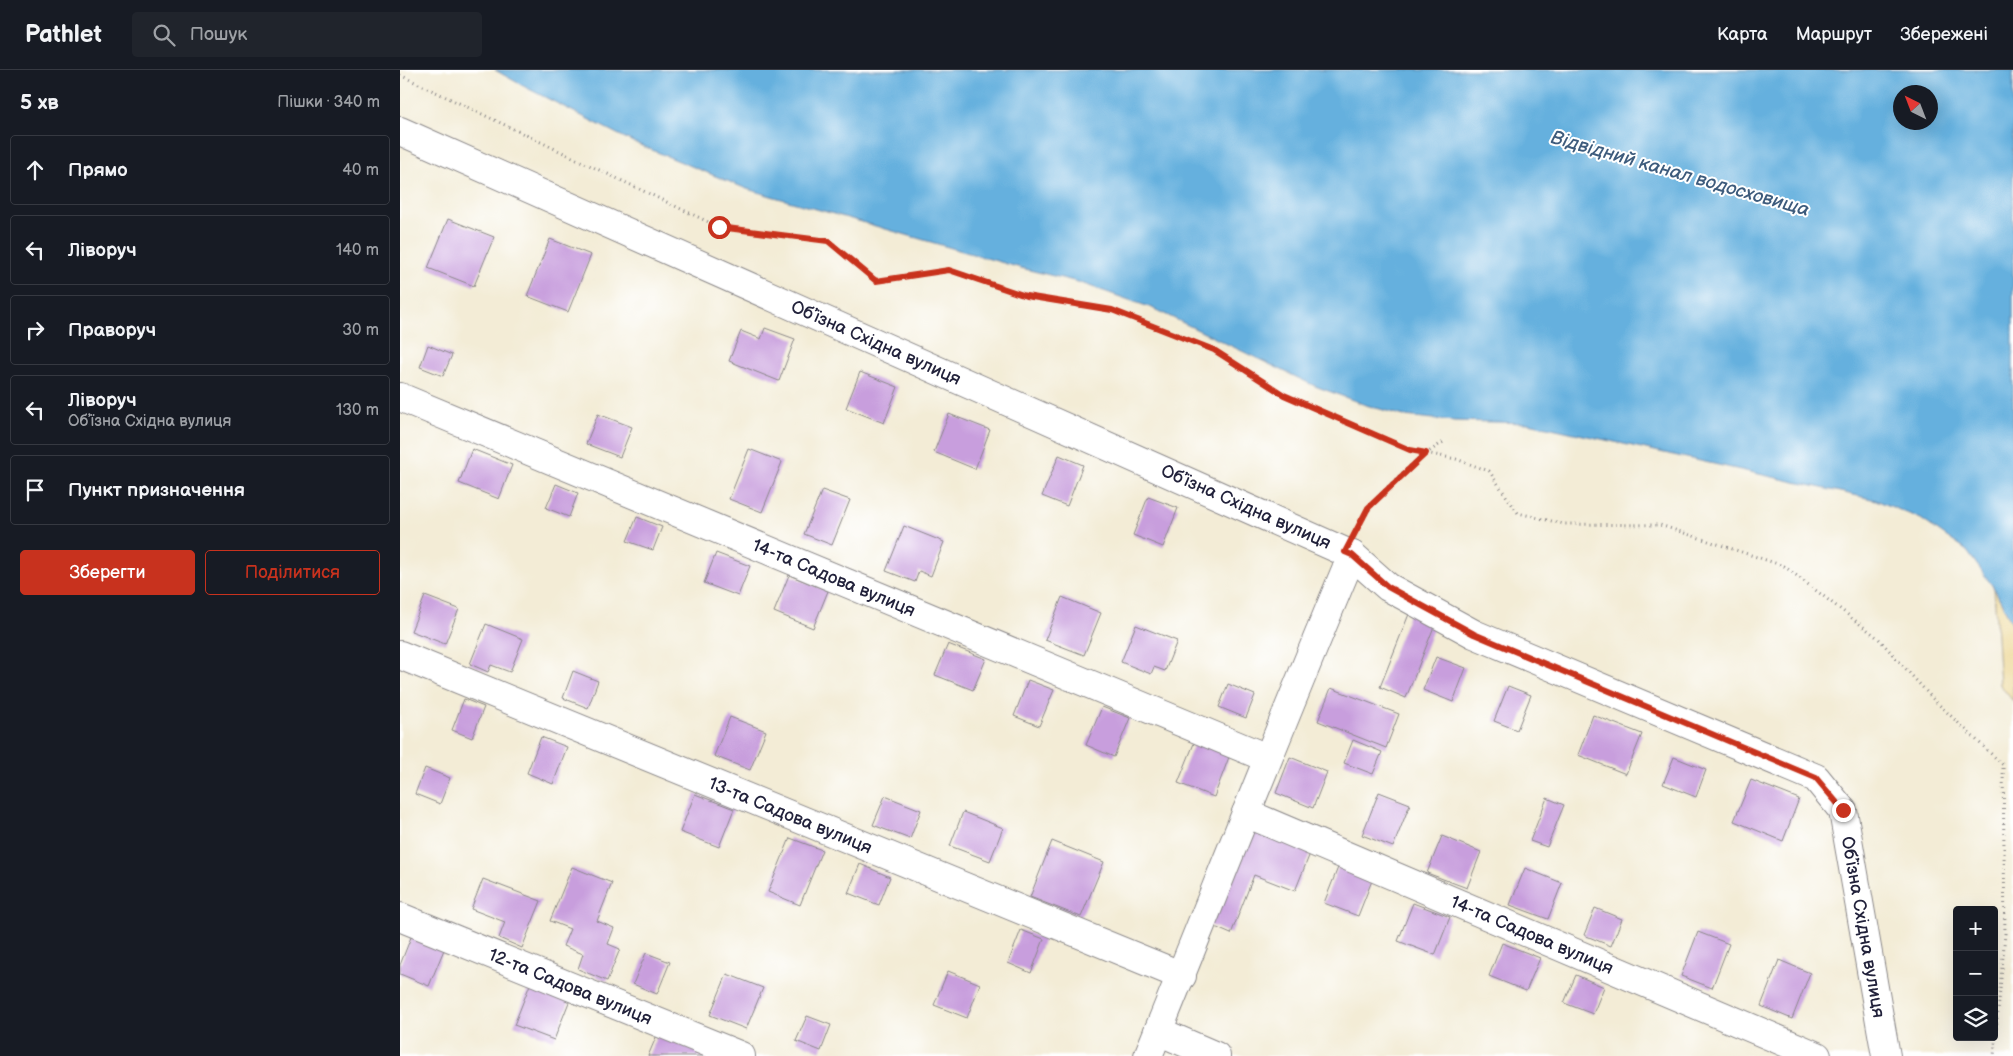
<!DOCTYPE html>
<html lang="uk">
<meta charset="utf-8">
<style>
:root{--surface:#171b24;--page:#20242c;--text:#f1f3f6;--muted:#9ea1a6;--line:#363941;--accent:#c8321e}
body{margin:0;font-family:"Balsamiq Sans",sans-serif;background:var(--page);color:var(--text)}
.controls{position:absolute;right:15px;bottom:15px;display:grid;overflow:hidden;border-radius:5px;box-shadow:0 5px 20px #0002}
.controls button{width:45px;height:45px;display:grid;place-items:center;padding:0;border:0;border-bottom:1px solid var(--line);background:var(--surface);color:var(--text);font:25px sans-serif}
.compass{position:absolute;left:1493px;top:15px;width:45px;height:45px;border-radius:50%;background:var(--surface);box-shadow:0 5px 20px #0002;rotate:318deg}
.stop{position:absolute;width:15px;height:15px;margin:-11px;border:4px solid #c8321e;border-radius:50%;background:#fff}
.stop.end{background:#c8321e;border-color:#fff;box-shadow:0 1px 5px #0008}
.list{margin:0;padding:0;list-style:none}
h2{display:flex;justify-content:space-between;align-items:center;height:65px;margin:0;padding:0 20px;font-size:21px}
h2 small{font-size:16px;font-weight:400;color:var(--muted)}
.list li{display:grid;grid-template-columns:32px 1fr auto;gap:15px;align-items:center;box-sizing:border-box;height:70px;margin:0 10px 10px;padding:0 10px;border:1px solid var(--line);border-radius:5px}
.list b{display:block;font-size:19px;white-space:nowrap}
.list p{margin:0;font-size:16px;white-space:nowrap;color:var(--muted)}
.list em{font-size:16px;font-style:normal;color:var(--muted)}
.actions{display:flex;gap:10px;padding:15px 20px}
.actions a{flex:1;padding:11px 0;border:1px solid var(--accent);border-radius:5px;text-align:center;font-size:18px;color:var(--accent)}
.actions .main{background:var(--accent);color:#fff}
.icon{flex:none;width:28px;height:28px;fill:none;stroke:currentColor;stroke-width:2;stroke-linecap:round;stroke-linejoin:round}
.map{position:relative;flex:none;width:1613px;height:986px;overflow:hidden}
header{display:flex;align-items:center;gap:30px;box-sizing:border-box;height:70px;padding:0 25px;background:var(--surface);border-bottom:1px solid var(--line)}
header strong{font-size:24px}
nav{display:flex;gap:28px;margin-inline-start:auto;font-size:18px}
.search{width:350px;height:45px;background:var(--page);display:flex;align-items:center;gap:12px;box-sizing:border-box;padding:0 18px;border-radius:5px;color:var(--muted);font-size:19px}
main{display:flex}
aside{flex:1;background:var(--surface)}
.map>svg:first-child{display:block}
.sand{fill:#eeda9e;stroke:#887e6c}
.water{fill:#65b0de;stroke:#44698c;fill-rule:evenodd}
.building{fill:#c89edd}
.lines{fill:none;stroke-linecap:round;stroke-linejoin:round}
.minor-casing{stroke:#8a8788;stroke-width:30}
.path{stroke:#8a8788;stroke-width:3;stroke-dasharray:1 4;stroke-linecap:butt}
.minor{stroke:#fff;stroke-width:28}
.route{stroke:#c8321e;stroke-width:6}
.labels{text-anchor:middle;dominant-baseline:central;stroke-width:4;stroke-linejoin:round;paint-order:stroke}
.street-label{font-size:18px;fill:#22223b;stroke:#fff}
.water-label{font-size:19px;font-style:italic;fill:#3d5b7c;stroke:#fff}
</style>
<header>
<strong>Pathlet</strong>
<div class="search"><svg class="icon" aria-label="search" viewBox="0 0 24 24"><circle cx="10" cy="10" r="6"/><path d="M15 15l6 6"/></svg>Пошук</div>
<nav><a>Карта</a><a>Маршрут</a><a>Збережені</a></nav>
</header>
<main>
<aside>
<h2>5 хв<small>Пішки · 340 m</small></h2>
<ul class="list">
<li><svg class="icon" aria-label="ahead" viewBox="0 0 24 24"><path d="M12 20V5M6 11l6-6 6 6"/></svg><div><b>Прямо</b></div><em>40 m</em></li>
<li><svg class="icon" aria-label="left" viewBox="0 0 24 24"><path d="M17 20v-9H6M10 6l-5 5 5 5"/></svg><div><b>Ліворуч</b></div><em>140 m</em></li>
<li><svg class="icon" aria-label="right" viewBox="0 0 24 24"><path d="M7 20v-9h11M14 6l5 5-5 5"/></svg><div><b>Праворуч</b></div><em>30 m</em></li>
<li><svg class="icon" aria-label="left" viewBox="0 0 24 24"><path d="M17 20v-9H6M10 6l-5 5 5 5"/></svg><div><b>Ліворуч</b><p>Обʼїзна Східна вулиця</p></div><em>130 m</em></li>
<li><svg class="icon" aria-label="arrive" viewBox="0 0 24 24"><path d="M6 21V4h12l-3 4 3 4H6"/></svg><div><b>Пункт призначення</b></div></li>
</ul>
<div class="actions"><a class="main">Зберегти</a><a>Поділитися</a></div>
</aside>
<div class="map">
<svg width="1613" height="986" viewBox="0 0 1613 986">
<rect width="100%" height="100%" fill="#fff"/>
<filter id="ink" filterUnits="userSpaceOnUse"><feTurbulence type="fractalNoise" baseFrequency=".02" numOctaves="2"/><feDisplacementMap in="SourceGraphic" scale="10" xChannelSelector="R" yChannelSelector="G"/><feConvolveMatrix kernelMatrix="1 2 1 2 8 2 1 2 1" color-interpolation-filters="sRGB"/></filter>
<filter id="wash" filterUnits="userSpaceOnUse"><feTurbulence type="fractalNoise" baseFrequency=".0096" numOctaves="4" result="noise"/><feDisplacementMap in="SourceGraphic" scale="20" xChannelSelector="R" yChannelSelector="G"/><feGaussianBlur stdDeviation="1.12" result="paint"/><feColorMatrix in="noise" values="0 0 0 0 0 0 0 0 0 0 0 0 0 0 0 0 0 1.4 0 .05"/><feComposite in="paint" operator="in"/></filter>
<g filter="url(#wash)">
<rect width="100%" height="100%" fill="#f3ecd6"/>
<path class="sand" d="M1594,518l19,37v76l-13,-16z"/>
<path class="water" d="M95,0h1518v555l-19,-37 -27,-37 -46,-32 -45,-19 -347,-77 -75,-2 -50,-5 -38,-11 -51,-19 -163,-78 -74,-26 -57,-14 -274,-79 -112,-46 -108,-55zM1500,22h30v30h-30z"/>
<g id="blocks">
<g class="building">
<path d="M48,149l46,18 -20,49 -46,-18z"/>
<path d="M150,169l41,16 -23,57 -41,-16z"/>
<path d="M365,258l30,11 -16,42 -50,-20 12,-30 20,8z"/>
<path d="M28,275l24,10 -9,21 -23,-9z"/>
<path d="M460,302l38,15 -14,36 -38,-15z"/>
<path d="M198,344l34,13 -12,30 -34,-13z"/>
<path d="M549,344l41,16 -15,39 -41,-17z"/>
<path d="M72,379l40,16 -13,34 -40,-16z"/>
<path d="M349,379l33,13 -20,50 -33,-13z"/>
<path d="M659,385l24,10 -16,41 -25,-10z"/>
<path d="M156,414l22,9 -9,24 -23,-9z"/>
<path d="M422,420l28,10 -18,45 -28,-11z"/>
<path d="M748,427l30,11 -15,39 -30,-12z"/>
<path d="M237,447l25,10 -9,23 -26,-9z"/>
<path d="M504,456l40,16 -13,34 -12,-5 -4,11 -29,-11z"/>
<path d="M316,483l34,13 -12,30 -34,-13z"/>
<path d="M389,505l39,16 -15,37 -39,-16z"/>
<path d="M25,526l34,13 -14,35 -34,-13z"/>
<path d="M662,527l39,16 -17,42 -39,-15z"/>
<path d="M1011,539l26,10 -31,79 -26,-11z"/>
<path d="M86,554l37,15 -13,33 -19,-7 -3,7 -18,-8z"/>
<path d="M736,555l41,16 -12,30 -11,-4 -3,7 -30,-12z"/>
<path d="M548,574l38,15 -13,31 -38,-15z"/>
<path d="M1036,587l30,11 -13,34 -30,-12z"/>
<path d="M173,601l25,10 -10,27 -25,-10z"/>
<path d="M628,610l26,10 -15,36 -25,-10z"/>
<path d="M828,614l27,11 -9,23 -27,-11z"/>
<path d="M1108,616l23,9 -14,35 -23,-9z"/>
<path d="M931,618l68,26 -13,34 -68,-27z"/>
<path d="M64,629l20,8 -12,31 -20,-8z"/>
<path d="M702,637l28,11 -16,39 -28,-12z"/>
<path d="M1193,645l49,19 -16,40 -48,-19z"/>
<path d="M330,647l36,14 -16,39 -36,-14z"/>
<path d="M797,666l35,13 -18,48 -36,-14z"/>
<path d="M141,667l26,10 -14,37 -26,-11z"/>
<path d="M953,670l29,12 -9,22 -29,-11z"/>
<path d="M890,687l37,15 -14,36 -37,-15z"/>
<path d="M1274,687l32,13 -10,27 -33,-13z"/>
<path d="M25,698l25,10 -10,26 -25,-10z"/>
<path d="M1351,710l48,19 -16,42 -49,-20z"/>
<path d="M979,722l31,12 -17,43 -31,-12z"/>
<path d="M295,724l39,15 -15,38 -39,-15z"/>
<path d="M485,726l36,14 -11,29 -37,-14z"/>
<path d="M1147,728l17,7 -17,42 -17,-6z"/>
<path d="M563,742l40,16 -13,33 -40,-15z"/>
<path d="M847,756l64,25 -16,40 -41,-16 -23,59 -23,-10z"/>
<path d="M1042,766l39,16 -14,36 -40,-15z"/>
<path d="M390,768l32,12 -22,55 -32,-13z"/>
<path d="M652,771l52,21 -23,55 -51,-20z"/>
<path d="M460,794l30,13 -11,28 -31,-12z"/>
<path d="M939,795l34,13 -15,38 -34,-13z"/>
<path d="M172,797l40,16 -15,38 17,7 -6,16 12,5 -13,32 -29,-12 5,-15 -20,-8 7,-17 -20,-8z"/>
<path d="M1125,798l37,15 -14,36 -38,-14z"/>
<path d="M83,809l58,22 -19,47 -23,-10 6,-16 -34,-13z"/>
<path d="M1013,833l37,14 -15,38 -37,-14z"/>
<path d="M1195,838l27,11 -11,27 -27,-11z"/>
<path d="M15,857l33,13 -19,46 -29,-12v-9z"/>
<path d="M621,860l23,9 -13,34 -23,-10z"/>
<path d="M1298,862l31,12 -17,44 -31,-12z"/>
<path d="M1102,873l38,15 -14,33 -37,-15z"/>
<path d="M246,883l24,9 -13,32 -24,-10z"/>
<path d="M1379,890l31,13 -18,46 -31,-13z"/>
<path d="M548,901l32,13 -13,34 -33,-13z"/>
<path d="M327,904l36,14 -17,41 -36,-14z"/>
<path d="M1176,905l28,12 -11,27 -29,-11z"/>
<path d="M131,912l40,15 -17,43 -40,-15z"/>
<path d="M407,946l24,9 -10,26 -25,-10z"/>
<path d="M257,965l53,21h-62z"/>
</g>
</g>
</g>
<g filter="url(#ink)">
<use href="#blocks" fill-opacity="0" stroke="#8a8788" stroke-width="1"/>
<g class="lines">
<g class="minor-casing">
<g id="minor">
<path d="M0,61l952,424 36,32 86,47 342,144 27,33 43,245"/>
<path id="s1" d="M0,327l867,361"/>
<path id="s2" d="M0,585l782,321"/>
<path id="s3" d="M846,743l571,243"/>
<path id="s4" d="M0,847l341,139"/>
<path d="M758,961l58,25"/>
<path d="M748,986c68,-167 134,-335 204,-501"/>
</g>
</g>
<g class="path">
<path d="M0,5l319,152 109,14 48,40 73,-11 77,26 86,14 102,40 70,45 126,55 46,9 33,12 29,42 46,11 96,1 124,41 94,72 55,61 70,66 2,169 -11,122"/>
<path d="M958,457c19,-35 54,-65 87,-86"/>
</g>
<use href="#minor" class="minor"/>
</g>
</g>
<g class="lines" filter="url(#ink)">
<path class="route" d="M319,157l109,14 48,40 73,-11 77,26 86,14 102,40 70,45 126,55 16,3 -58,55 -23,44 7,3 36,32 86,47 342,144 27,32"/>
</g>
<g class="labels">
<g class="street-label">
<text transform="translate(476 273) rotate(24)">Обʼїзна Східна вулиця</text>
<text transform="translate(846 437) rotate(24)">Обʼїзна Східна вулиця</text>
<text stroke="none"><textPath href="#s1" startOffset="470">14-та Садова вулиця</textPath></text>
<text stroke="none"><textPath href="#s2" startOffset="422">13-та Садова вулиця</textPath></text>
<text transform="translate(1463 857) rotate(80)">Обʼїзна Східна вулиця</text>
<text stroke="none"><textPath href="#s3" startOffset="311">14-та Садова вулиця</textPath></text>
<text stroke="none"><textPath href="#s4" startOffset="184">12-та Садова вулиця</textPath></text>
</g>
<g class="water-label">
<text transform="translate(1280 104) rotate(16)">Відвідний канал водосховища</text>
</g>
</g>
</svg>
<div class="controls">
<button>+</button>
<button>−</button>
<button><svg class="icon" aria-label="layers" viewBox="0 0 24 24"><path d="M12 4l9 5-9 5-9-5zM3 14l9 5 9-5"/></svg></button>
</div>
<svg class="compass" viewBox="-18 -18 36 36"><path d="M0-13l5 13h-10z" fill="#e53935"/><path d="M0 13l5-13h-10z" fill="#9ea1a6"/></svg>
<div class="stop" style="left:319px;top:157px"></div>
<div class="stop end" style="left:1443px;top:740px"></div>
</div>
</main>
